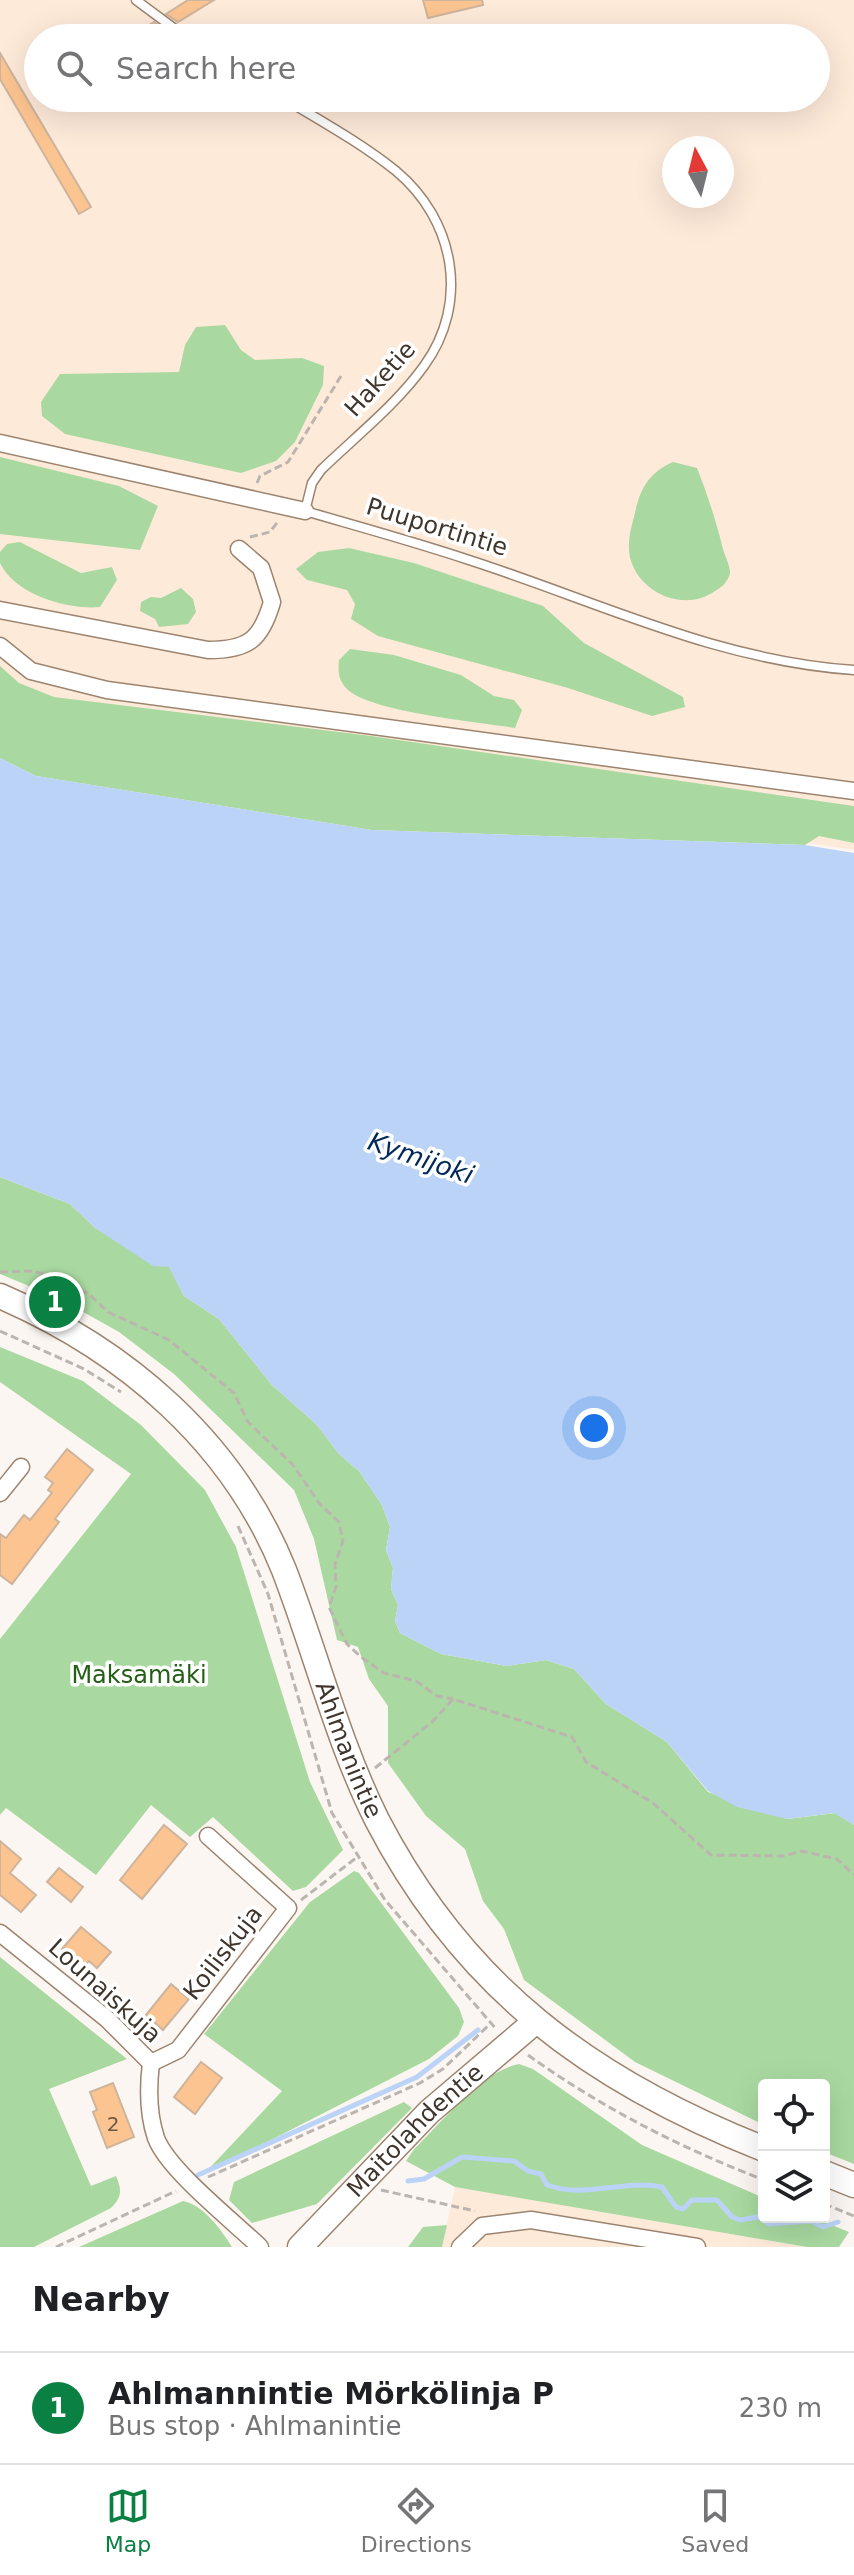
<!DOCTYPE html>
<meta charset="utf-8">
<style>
:root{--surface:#fff;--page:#f2f2f2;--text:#202124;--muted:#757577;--line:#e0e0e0;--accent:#0b8043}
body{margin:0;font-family:"DejaVu Sans",sans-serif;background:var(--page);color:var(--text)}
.controls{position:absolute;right:24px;bottom:24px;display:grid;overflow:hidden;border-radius:8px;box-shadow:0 8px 32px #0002}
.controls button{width:72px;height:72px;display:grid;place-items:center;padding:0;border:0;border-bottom:2px solid var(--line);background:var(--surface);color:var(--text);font:40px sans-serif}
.compass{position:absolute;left:662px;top:136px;width:72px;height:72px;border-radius:50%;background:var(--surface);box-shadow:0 8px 32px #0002;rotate:353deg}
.you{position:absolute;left:594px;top:1428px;width:28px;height:28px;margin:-20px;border:6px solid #fff;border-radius:50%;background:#1a73e8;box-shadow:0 0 0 12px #1a73e833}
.badge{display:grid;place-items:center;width:52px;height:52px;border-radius:50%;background:var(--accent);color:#fff;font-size:26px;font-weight:700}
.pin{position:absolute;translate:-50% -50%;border:4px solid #fff;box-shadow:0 2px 8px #0006}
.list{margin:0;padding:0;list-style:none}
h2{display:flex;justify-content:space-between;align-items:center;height:104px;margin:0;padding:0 32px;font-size:34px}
h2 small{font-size:26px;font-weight:400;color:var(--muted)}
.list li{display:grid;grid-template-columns:52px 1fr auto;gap:24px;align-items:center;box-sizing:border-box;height:112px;padding:0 32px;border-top:2px solid var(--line)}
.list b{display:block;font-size:30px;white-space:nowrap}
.list p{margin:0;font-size:26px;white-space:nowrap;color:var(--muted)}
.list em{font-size:26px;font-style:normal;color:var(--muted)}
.icon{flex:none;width:44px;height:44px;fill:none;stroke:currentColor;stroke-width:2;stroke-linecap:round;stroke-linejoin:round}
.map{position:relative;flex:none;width:854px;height:2247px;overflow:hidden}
.search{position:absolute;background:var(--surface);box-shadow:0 8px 32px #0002;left:24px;right:24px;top:24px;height:88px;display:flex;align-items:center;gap:20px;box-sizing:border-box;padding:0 28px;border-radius:44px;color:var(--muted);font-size:30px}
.sheet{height:216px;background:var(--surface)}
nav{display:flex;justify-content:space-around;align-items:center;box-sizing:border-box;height:112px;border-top:2px solid var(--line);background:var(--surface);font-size:22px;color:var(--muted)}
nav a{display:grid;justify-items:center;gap:4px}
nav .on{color:var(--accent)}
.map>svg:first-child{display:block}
.built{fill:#feead9;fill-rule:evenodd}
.green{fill:#a9d9a0}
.water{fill:#bad3f6}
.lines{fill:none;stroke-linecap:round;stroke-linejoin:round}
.stream{stroke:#bad3f6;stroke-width:5}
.building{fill:#fcc490;stroke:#cdb49d;stroke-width:2}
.lane-casing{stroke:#9c846f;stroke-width:11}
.street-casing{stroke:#9c846f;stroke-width:19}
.secondary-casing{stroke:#9c846f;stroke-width:27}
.path{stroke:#bcb5af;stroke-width:3;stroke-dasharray:8 4;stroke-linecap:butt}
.lane{stroke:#fff;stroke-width:8}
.street{stroke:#fff;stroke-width:16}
.secondary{stroke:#fff;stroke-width:24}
.labels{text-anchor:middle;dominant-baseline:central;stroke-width:7;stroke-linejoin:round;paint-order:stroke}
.number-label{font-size:20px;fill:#6e5945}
.street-label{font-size:24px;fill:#3f352c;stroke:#fff}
.park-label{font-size:24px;fill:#235f15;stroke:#fff}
.water-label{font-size:26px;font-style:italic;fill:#00295a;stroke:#fff}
</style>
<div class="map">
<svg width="854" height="2247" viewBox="0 0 854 2247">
<rect width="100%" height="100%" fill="#fcf6f2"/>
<g class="built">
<path d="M0,0h854v850l-46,-7 -436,-13 -336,-54 -36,-18zM38,38h778v60h-778zM674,148h48v48h-48z"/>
<path d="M455,2187l352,60h-365z"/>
</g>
<g class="green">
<path d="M225,325l16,25 14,10 47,-2 22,8 -1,19 -28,57 -19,19 -35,12 -176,-39 -23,-18 -1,-14 19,-28 119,-2 6,-27 11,-18z"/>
<path d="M0,457l119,29 39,20 -18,44 -140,-16z"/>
<path d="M673,462l24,6c11,28 19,53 26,81 2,7 7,17 7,24 -2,9 -8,14 -15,18 -29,21 -73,4 -84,-30 -5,-16 0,-33 4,-48 5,-25 15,-41 38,-51z"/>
<path d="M20,542l61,31 31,-6 5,13 -17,27c-32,3 -85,-12 -100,-44v-11l7,-8z"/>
<path d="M349,548l65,15 129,43 41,37 99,54 2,10 -33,9 -84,-28 -190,-52 -27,-17 4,-15 -8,-14 -40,-10 -11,-11 22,-17z"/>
<path d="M181,588l12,11 3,13 -8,12 -29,3 -4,-8 -15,-8 1,-9 10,-5 10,1z"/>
<path d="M350,649l44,6 67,20 33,21 20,4 8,10 -7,18c-36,-6 -145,-16 -168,-39 -9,-9 -9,-17 -8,-29z"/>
<path d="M0,666l19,17 35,14 317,39 483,70v37l-35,-7 -14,9 -433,-15 -336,-54 -36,-18z"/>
<path d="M0,1177l70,27 25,24 74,38 15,30 35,23 53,66 44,39 23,30 20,17 23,34 8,22 -4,23 7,18 -2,21 7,16 -3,16 5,12 41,21 66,12 39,-6 28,9 32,35 61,38 41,50 79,27 48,-6 19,12v339l-30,-12v-67h-60v40l-129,-63 -111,-82 -20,-51 -21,-28 -18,-52 -39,-33 -38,-53v-57l-19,-27 -11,-32 -21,-7 -23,-101 -20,-49 -120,-116 -55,-42 -59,-33 -60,-25z"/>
<path d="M0,1347l83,34 58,44 64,65 31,57 74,235 33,68 -37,37 -13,4 -80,-74 -23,20 -39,-32 -55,70 -90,-67 -6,7v-176l131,-165 -131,-92z"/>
<path d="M354,1871l5,2 100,135 5,14 -6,14 -29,23 -226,116 79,-84 -78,-57 106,-132z"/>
<path d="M0,1957l127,102 -78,30 42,97 25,-10c6,14 6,21 -5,32l-77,39h-34z"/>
<path d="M519,2064l14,5 109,76 122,53v19h48l37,15 -10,15h-32l-352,-60 -49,-26 8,-12c27,-26 69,-79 105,-85z"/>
<path d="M404,2102l8,6 -95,96 -65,19 -23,-23 5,-18z"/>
<path d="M183,2201c21,4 38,29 49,46h-153z"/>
<path d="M447,2225l-5,22h-34l15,-20z"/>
</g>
<path class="water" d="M0,758l36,18 336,54 433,15 49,8v972l-20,-12 -47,6 -50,-12 -29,-16 -41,-49 -61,-38 -32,-35 -28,-9 -39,6 -66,-12 -41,-21 -5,-12 3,-16 -7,-16 2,-21 -7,-18 4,-23 -8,-22 -23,-34 -20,-17 -23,-30 -44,-39 -53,-66 -35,-23 -15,-29 -16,-1 -58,-38 -25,-24 -70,-27z"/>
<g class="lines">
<g class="stream">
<path d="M198,2175l219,-98 61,-47"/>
<path d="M408,2181l16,-2 38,-22 52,4 14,10 13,3 6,11c39,14 76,-6 115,2l14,20 7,2 9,-9h25l15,17 8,3 18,-3 11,7 42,-3 12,6 15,-5"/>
</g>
</g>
<g class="building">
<path d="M188,0h26l-36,22 -12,-8z"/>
<path d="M423,0h59l1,5 -55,13z"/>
<path d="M154,22l11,8 -12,8h-24z"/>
<path d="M0,53l91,154 -12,7 -79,-135z"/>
<path d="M67,1449l26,21 -38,49 4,3 -47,62 -12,-9v-41l6,4 18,-23 6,5 22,-27 -4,-3 5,-7 -8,-6z"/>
<path d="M164,1825l23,19 -45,55 -22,-19z"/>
<path d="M0,1841l21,18 -11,14 26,22 -15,17 -21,-17z"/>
<path d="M59,1868l24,19 -12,15 -24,-20z"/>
<path d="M81,1927l30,25 -14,16 -8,-7 -6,6 -21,-18z"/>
<path d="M171,1984l18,15 -26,31 -17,-15z"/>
<path d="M201,2062l21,16 -27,36 -21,-17z"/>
<path d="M113,2083l21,54 -27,11 -14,-36 4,-2 -7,-18z"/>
</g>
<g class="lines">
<g class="lane-casing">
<g id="lane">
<path d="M136,0l51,38"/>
<path d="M283,98c38,23 78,45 113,73 59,49 74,132 28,195 -28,39 -69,71 -103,104l-9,13 -7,28c55,16 110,31 164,49 128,41 248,101 385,110"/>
</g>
</g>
<g class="street-casing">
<g id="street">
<path d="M0,443l305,68"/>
<path d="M0,610l208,40c40,0 53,-10 64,-48l-11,-34 -22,-19"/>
<path d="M0,646l31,25 76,19 747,101"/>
<path d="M0,1493l21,-26"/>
<path d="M0,1933l107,86 44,44c-3,24 -3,51 5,75 12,32 77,83 104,109"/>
<path d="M151,2063l27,-13 110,-142 -80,-72"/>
<path d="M460,2247l22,-21 49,-6 166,27"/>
</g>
</g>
<g class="secondary-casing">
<g id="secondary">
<path id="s1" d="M0,1296c125,54 232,145 284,274 32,83 53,170 93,250 87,168 215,261 387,329"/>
<path d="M824,2173l30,12"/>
<path id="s2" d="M300,2247l129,-135 107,-91"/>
</g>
</g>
<g class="path">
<path d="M257,483l3,-7 28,-14 53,-86"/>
<path d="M250,537l20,-5 9,-12"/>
<path d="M0,1272l33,-1 31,9 26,15 18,17 61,28 65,53 14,29 45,43 26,38 20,19 4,19 -8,23 1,23 -7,20 18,37 14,13 23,16 32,8 21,15 16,3"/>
<path d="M0,1331l84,38 37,23"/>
<path d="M238,1526l30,68 64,219 53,87 112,130"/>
<path d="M375,1768l57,-46 21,-23 119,38 14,25 67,41 58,52 74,1 16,-5 36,8 17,16"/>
<path d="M301,1900l55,-42"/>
<path d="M528,2055c74,53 151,92 236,125"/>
<path d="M208,2177l212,-94 23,-14 47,-45"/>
<path d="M381,2190l94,21"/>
<path d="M824,2204l30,12"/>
<path d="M56,2247l120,-56"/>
</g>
<use href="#lane" class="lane"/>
<use href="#street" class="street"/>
<use href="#secondary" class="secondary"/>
</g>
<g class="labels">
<g class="number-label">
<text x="113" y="2124">2</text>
</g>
<g class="street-label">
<text transform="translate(380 379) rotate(-48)">Haketie</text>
<text transform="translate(437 527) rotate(17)">Puuportintie</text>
<text stroke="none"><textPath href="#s1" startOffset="596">Ahlmanintie</textPath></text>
<text transform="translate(223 1953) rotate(-52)">Koiliskuja</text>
<text transform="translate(105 1991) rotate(42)">Lounaiskuja</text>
<text stroke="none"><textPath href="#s2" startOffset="164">Maitolahdentie</textPath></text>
</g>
<g class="park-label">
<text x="139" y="1675">Maksamäki</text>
</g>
<g class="water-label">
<text transform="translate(421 1158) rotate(19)">Kymijoki</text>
</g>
</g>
</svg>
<div class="controls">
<button><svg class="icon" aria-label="locate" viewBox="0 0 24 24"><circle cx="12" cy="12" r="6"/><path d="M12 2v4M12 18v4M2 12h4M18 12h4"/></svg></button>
<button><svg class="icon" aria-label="layers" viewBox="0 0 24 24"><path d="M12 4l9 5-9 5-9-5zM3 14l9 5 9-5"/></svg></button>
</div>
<svg class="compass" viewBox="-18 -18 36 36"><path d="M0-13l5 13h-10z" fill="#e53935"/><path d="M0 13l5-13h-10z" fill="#757577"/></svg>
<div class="you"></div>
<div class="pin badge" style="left:55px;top:1302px">1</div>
<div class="search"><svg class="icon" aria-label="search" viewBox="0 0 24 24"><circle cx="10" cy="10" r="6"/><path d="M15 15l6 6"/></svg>Search here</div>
</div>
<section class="sheet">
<h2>Nearby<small></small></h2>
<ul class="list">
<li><span class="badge">1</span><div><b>Ahlmannintie Mörkölinja P</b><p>Bus stop · Ahlmanintie</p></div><em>230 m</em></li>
</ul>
</section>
<nav>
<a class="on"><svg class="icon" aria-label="map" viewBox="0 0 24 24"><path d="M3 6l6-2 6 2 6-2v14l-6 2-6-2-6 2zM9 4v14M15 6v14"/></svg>Map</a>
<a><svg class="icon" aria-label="directions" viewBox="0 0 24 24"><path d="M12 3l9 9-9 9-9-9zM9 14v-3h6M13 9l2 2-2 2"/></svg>Directions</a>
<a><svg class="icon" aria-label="saved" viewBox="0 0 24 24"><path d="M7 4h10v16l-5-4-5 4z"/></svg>Saved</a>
</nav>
